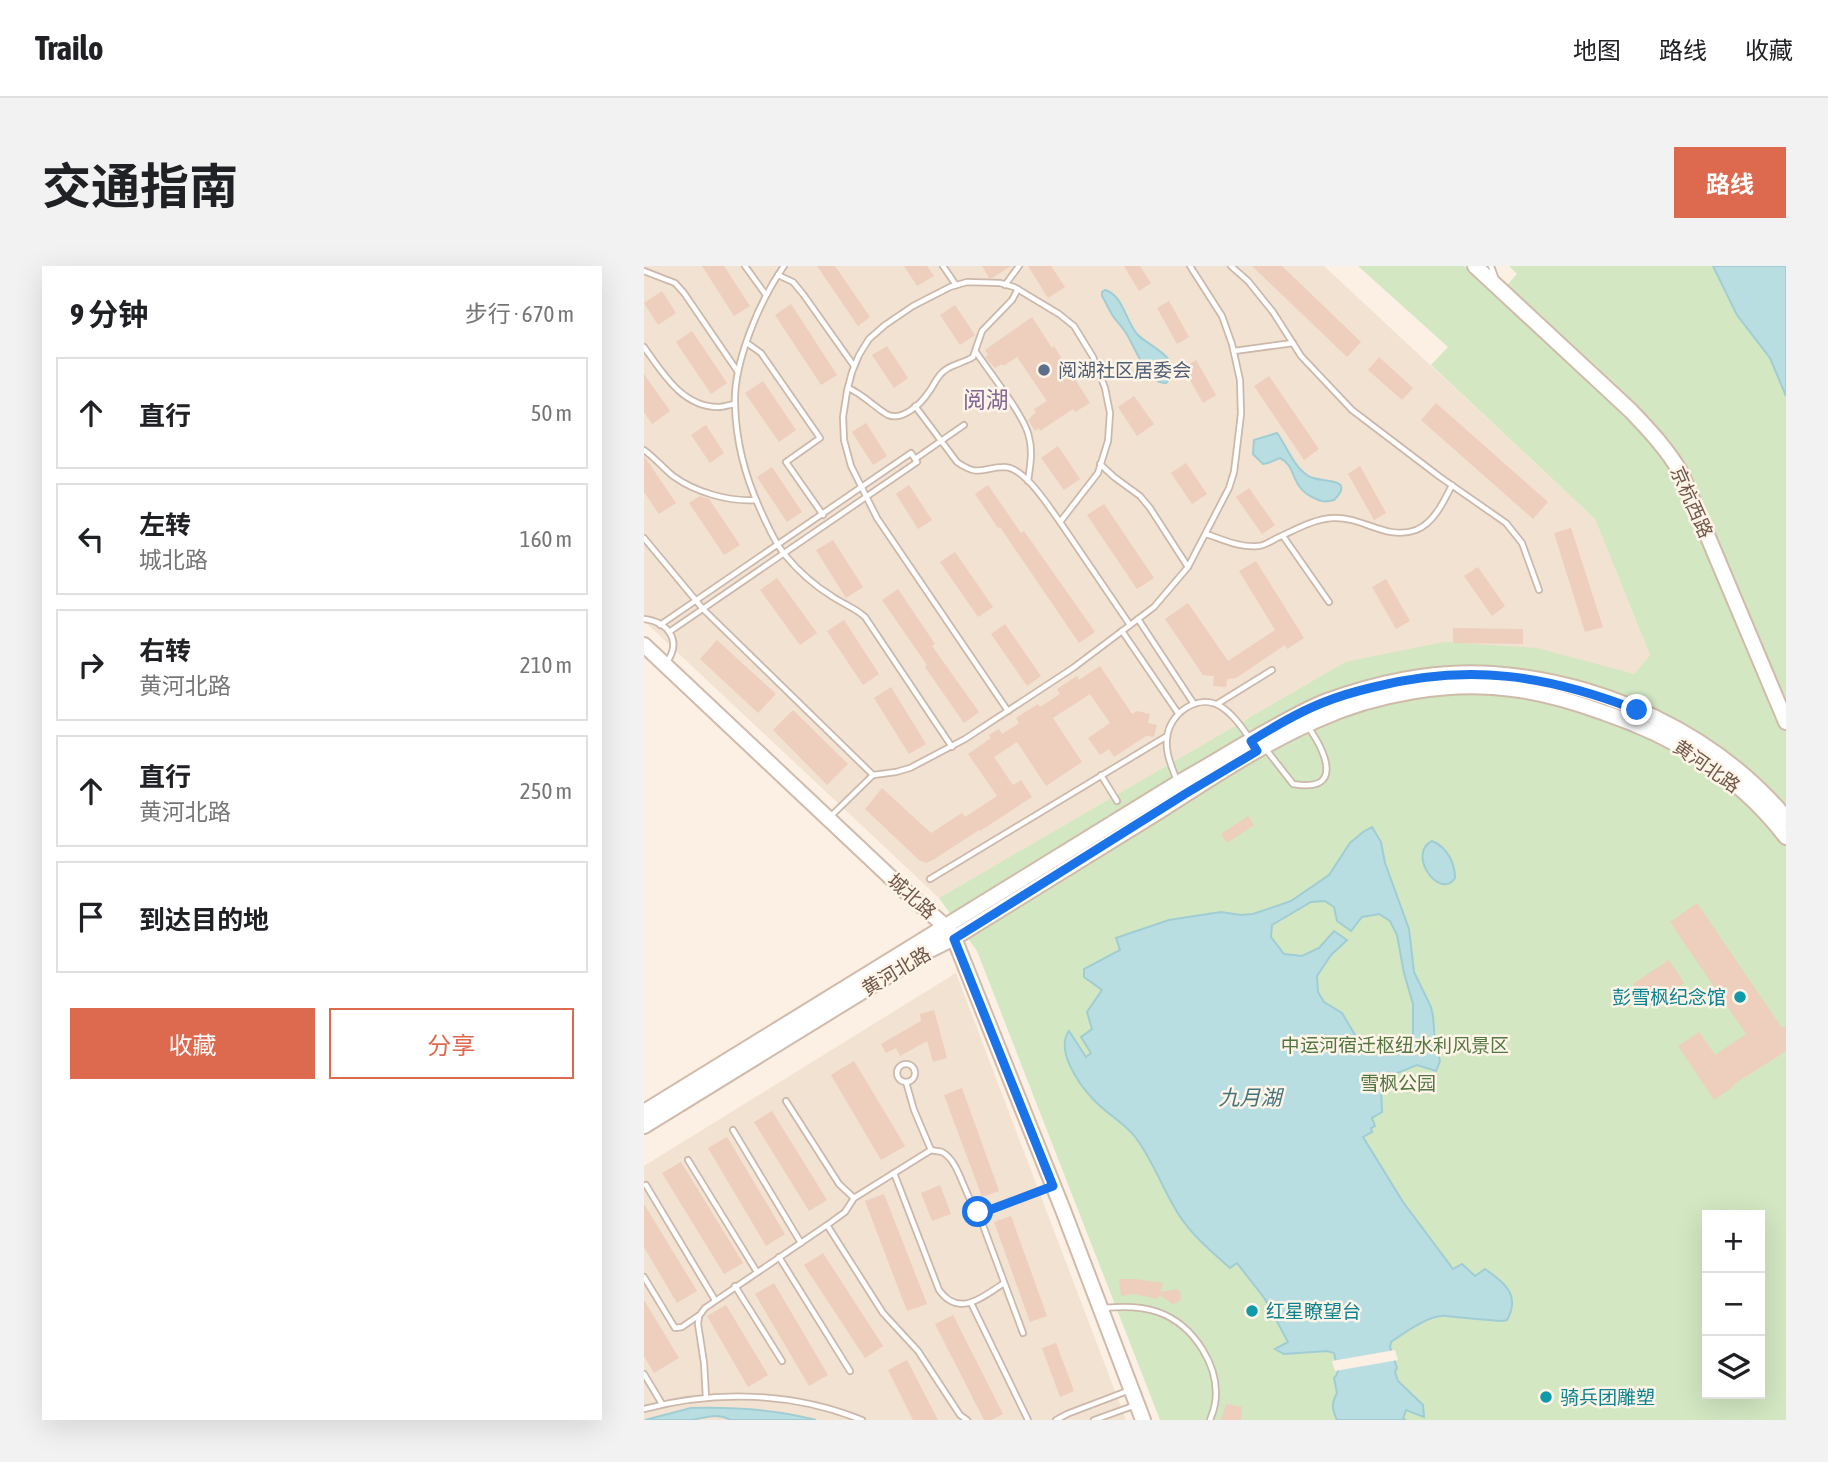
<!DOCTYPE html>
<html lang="zh">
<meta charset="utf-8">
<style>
:root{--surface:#fff;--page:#f2f2f2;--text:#202124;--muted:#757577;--line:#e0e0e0;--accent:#dd6a4f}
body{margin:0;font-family:"Asap Condensed","Noto Sans SC",sans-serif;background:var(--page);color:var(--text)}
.controls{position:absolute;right:21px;bottom:21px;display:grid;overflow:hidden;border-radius:0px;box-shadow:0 7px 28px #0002}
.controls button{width:63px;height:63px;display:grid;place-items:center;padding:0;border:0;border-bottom:2px solid var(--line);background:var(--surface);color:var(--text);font:35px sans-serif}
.stop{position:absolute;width:21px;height:21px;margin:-16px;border:5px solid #1a73e8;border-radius:50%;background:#fff}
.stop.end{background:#1a73e8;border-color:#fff;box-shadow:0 2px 7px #0008}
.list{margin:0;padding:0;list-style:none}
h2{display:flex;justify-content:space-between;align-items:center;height:91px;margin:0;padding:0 28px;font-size:30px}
h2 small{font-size:23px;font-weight:400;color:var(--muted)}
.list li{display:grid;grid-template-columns:46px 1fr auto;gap:21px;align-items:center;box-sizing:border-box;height:112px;margin:0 14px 14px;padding:0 14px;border:2px solid var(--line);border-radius:0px}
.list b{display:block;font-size:26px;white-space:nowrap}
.list p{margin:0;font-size:23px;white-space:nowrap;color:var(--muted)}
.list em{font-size:23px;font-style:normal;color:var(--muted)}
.actions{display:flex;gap:14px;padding:21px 28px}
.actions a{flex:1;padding:16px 0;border:2px solid var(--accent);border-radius:0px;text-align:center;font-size:24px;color:var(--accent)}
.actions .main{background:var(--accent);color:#fff}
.icon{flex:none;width:38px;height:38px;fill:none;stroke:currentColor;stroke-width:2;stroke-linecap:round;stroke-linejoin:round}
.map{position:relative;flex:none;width:1142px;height:1154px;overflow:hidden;border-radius:0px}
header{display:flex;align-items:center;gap:42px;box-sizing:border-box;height:98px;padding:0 35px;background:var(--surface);border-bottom:2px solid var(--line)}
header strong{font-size:33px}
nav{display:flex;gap:38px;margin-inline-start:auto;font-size:24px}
.intro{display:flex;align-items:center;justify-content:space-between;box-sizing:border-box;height:168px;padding:0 42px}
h1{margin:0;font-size:49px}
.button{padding:18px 32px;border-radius:0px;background:var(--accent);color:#fff;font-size:24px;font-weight:700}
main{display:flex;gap:42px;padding:0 42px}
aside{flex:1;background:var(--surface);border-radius:0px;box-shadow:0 7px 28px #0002}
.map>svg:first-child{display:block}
.residential{fill:#f2e2d2}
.green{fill:#d2e7c2;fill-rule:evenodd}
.water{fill:#b9dee2;stroke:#a0cdd4;stroke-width:2;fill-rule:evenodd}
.pier{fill:#fbf0e3}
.building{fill:#eecebc}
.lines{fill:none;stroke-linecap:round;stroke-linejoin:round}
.lane-casing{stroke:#cbb8aa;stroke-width:8}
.secondary-casing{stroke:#d0baaa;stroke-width:18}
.lane{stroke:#fff;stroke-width:4.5}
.secondary{stroke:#fff;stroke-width:14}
.route{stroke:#1a73e8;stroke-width:9}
.service-dot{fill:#5c6f8a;stroke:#fef5e8;stroke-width:2.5}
.culture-dot{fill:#0f9aa8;stroke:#fef5e8;stroke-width:2.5}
.labels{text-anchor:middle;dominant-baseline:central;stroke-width:5;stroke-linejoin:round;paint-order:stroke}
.service-label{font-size:19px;fill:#4e5e75;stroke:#fef5e8;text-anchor:start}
.street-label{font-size:19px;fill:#71574b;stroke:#fef5e8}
.culture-label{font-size:19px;fill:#0d838f;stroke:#fef5e8;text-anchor:start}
.park-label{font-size:19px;fill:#547643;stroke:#fef5e8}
.water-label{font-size:21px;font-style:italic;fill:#43747c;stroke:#fef5e8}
.quarter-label{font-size:23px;fill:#836694;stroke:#fef5e8}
</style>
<header>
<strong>Trailo</strong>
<nav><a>地图</a><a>路线</a><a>收藏</a></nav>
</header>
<div class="intro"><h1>交通指南</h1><a class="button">路线</a></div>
<main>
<aside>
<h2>9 分钟<small>步行 · 670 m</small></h2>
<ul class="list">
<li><svg class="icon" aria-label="ahead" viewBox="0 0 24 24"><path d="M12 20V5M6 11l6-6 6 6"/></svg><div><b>直行</b></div><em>50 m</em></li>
<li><svg class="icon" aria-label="left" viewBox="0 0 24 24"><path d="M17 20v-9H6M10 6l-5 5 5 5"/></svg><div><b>左转</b><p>城北路</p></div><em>160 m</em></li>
<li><svg class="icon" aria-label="right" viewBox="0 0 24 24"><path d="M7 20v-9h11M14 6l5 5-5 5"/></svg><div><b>右转</b><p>黄河北路</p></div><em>210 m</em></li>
<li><svg class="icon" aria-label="ahead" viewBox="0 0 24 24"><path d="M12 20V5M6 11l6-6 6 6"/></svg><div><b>直行</b><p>黄河北路</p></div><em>250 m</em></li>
<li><svg class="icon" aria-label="arrive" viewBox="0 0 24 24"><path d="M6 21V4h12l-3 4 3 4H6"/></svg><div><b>到达目的地</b></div></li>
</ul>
<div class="actions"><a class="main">收藏</a><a>分享</a></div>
</aside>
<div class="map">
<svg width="1142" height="1154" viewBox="0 0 1142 1154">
<rect width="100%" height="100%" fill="#fbf0e3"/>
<g class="residential">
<path d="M0,0h680l271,253 55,136 -16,19 -35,-8 -254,-4 -406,236 -295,-277z"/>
<path d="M312,707l170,447h-482v-254z"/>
</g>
<path class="green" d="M714,0h106l33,30 20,-22 -8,-8h277v1154h-626l-183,-469 -38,-53 406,-236 99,-20 93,6 97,26 16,-19 -55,-136 -164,-154 17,-18zM1063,949h53v179h-53z"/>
<g class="water">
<path d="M1069,0h73v130l-16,-38 -33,-43z"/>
<path d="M461,24c17,4 21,31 32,44 10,12 51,25 29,49 -18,2 -31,-36 -40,-50 -3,-5 -6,-8 -10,-13 -6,-7 -9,-16 -14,-24v-4z"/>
<path d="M633,167c11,15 16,34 33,44 8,4 29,3 31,9 2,5 -4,11 -7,14 -10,3 -14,1 -22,-3 -22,-11 -15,-31 -32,-39l-12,5 -5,1 -10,-10 1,-14z"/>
<path d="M728,561l9,15 4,21 24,66 5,43 17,35 2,9 2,27 5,18 -4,10 -19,-6 -30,12 -6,10 1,25 -10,6 3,8 -4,2 1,4 -9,5 40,65 50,67 9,-5 13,12 10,-7c19,13 36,26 22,51l-5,1c-18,-1 -37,-3 -56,-5 -16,-2 -42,17 -55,26l-1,5 7,21 -2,4 3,9 25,24 1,12 -18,-7 -3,9 3,1h-69c-5,-11 -6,-16 0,-27l-3,-15 2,-2 2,-5 -4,-18 -7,-2 -43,3 -9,-5 13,-7 -23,-43 -28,-36 -7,5c-18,-16 -36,-31 -49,-50 -17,-25 -27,-56 -45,-80 -10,-14 -32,-26 -44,-40 -13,-14 -37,-48 -23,-67l17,26 5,-4 -10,-16 11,-8 -5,-17 15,-22 -18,-13v-8l36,-19 -4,-12 53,-18 52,-8 20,3 12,-1 38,-13 38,-26 21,-32 13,-11zM681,635l9,6 3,14 14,10 11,-14 17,-3 11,7 7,14 7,38 9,31v37l-8,7 -27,6 -20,-14 -16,-27 -18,-11 -6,-10 -1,-16 14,-21 16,-15 -13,-9 -15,17 -17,8 -18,-2 -13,-17 1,-12 39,-23z"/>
<path d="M788,575c15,6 23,22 23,37 -15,23 -49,-24 -23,-37z"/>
<path d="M47,1142c42,-1 84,1 125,12h-85c-16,-8 -25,-2 -40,0 -15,0 -31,0 -46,0z"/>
</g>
<path class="pier" d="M751,1084l3,10 -63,11 -3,-10z"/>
<g class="building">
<path d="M58,0h22l26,40 -16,10z"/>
<path d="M173,0h18l35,51 -12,9z"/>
<path d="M260,0h23l7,10 -17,10z"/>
<path d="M338,0h29l-19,12h-3z"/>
<path d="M384,0h23l14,21 -17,11z"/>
<path d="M480,0h16l11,17 -12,8z"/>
<path d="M608,0h30l79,76 -14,15z"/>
<path d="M18,25l14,22 -18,12 -14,-22z"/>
<path d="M525,35l20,36 -12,7 -20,-36z"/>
<path d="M147,38l46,71 -16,10 -46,-70z"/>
<path d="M311,39l20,30 -15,10 -20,-30z"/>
<path d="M388,51l20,31 2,-2 36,57 -15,9 -2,-3 -33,22 -1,-3 -4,3 -7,-11 8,-8 -2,-3 13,-8 -30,-44 -14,9 -1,-2 -7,4 -10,-11 3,-2 -3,-5z"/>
<path d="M48,65l35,52 -16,11 -35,-52z"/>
<path d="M243,80l21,32 -14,10 -22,-33z"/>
<path d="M735,91l34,31 -11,12 -34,-30z"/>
<path d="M552,94l20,35 -13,8 -20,-35z"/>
<path d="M0,108l26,37 -18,13 -8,-12z"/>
<path d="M625,110l50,73 -15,11 -50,-74z"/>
<path d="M119,115l33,49 -17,12 -34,-49z"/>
<path d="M490,130l20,28 -17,12 -19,-29z"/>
<path d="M792,137l112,99 -15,17 -112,-99z"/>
<path d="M222,157l21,33 -14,9 -21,-33z"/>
<path d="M62,159l18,28 -14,10 -19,-28z"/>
<path d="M414,180l22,33 -16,11 -23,-32z"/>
<path d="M0,190l32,47 -17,11 -15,-22z"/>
<path d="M542,197l21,31 -15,10 -21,-31z"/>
<path d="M716,200l26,47 -12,7 -26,-46z"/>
<path d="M128,201l30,45 -15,10 -30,-45z"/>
<path d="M265,219l23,35 -14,9 -22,-35z"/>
<path d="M344,219l33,48 3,-2 71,101 -16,11 -79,-116 -2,1 -23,-34z"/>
<path d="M605,222l26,37 -13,9 -26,-37z"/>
<path d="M56,230l9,3 31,46 -16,10 -35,-52z"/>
<path d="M460,238l50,74 -17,11 -50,-74z"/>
<path d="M927,262l32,99 -18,5 -31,-99z"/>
<path d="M189,274l30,47 -17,11 -30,-48z"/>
<path d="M311,286l38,55 -15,10 -38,-55z"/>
<path d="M612,295l48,77 -17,11 -2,-4 -49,33 -9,1 -1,8 -13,-1 1,-10 -11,-1 -38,-56 23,-16 40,58 47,-31 -36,-59z"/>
<path d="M834,301l27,39 -13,10 -28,-40z"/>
<path d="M133,312l40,55 -17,12 -40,-55z"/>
<path d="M742,313l24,42 -14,8 -24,-42z"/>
<path d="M254,323l37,55 -3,2 47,66 -15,11 -39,-56 2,-2 -45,-65z"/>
<path d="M200,354l35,54 -16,11 -36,-54z"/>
<path d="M361,358l36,52 -14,10 -36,-52z"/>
<path d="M809,362l70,1v15l-70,-1z"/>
<path d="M73,374l59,54 -18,19 -58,-54z"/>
<path d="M456,400l32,48 5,-3 13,3 -2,9 9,2 -3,12 -8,-1 -32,21 -5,-8 -9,6 -12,-17 22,-15 -20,-29 -37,24 29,44 -36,24 -29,-44 -23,15 19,28 8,-5 11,17 -52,34 -1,-1 -46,30 -7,3 -7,-3 -54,-51 17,-21 49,45 31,-20 3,4 32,-21 -29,-42 23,-16 -2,-3 10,-6 3,5 17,-11 -3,-5 22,-14 2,3 20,-13 -3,-5 20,-13 2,4z"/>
<path d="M247,421l35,57 -17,10 -35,-56z"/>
<path d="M149,444l55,54 -21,21 -54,-55z"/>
<path d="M604,550l6,9 -27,18 -6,-9z"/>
<path d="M1053,637l85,125 4,-3v26l-52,33 1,1 -21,15 -36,-54 21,-14 16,23 31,-21 -76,-112z"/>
<path d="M1025,694l15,23 -36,24 -15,-23z"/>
<path d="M290,744l13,48 -14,4 -6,-21 -27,15 -4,-8 -10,5 -5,-9 40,-23 -1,-7z"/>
<path d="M210,795l51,85 -24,14 -50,-85z"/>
<path d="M318,822l37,103 -17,6 -38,-102z"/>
<path d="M128,845l55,89 -18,11 -55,-89z"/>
<path d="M83,871l58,97 -19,12 -58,-98z"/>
<path d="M37,896l62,101 -19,11 -62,-101z"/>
<path d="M296,919l11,29 -19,7 -11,-28z"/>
<path d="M240,928l43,110 -20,7 -42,-110z"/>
<path d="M0,938l53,87 -20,12 -33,-56z"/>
<path d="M367,950l36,100 -17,6 -36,-100z"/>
<path d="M179,987l60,93 -18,12 -61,-93z"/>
<path d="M475,1013h16l28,4 -3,9 16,-3 4,3 1,7 -3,3 -5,2 -14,-9 -1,4 -24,-5 -13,2z"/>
<path d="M130,1017l54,92 -19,11 -54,-92z"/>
<path d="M0,1034l35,58 -25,15 -10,-17z"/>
<path d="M82,1039l42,70 -20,12 -41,-71z"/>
<path d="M309,1049l50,99 -12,6h-7l-49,-96z"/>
<path d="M412,1077l18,48 -14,6 -18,-49z"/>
<path d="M263,1094l31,60h-25l-25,-50z"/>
<path d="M582,1138l16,3 -1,13h-20z"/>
</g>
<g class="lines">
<g class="lane-casing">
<g id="lane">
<path d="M101,0l21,29"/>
<path d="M140,0c-24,34 -51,97 -49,139 1,36 10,71 25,104 7,15 14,33 25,46 14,17 30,31 48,42 12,8 21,10 32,20l87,130"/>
<path d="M299,0l13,19"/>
<path d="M587,0l17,15 25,31 28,44 51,54 88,67 66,46 16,20 17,47"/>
<path d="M847,0l5,14"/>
<path d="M0,5l31,12 9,10 54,79"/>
<path d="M134,9l15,7 10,12 51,72"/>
<path d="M361,19l14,-19"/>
<path d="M103,77l14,10 59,85 -34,24 37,53"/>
<path d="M0,81c18,25 38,60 74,60 5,0 11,-2 16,-3"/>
<path d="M590,85l59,-8"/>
<path d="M332,86c13,20 49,64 53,85 4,14 1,30 -1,44"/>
<path d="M204,122c15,6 26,19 40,27 14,6 33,-11 40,-22 6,-7 8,-16 16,-22 8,-7 20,-8 29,-14l9,-26 30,-31 6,-11"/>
<path d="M271,140l42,56c23,16 25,5 48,5 20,1 44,40 55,55"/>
<path d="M0,184c11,8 19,18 29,26 22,16 56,26 83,24"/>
<path d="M271,193l49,-34"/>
<path d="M456,198l14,13 26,19 10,12 38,59"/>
<path d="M562,268c16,5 34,14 52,12 6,0 13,-5 19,-8 18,-8 36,-19 56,-20 29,-2 53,23 83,12 18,-7 28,-29 36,-45"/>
<path d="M639,270l46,66"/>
<path d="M0,272l59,71 170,166 23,-3 14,-4 55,-29 108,-71 81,-61 34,-40 41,-79 5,-16 7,-58 -1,-34 -8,-36 -10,-28 -32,-50"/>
<path d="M0,353c24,3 38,21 23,43"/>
<path d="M494,353l56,85"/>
<path d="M16,359l251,-172 6,9 -248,170"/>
<path d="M478,365l56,82"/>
<path d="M573,438l55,-34"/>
<path d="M364,445l-131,-193 -26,-52 -7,-26 -1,-23 4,-26 5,-19 7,-17 10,-16 16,-14 28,-19 37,-19 17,-5 33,1 14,4 45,27 15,12 19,31 12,31 5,25 -2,28 -10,32 -38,49 70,103"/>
<path d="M621,482l28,36c51,9 33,-31 16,-56"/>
<path d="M457,509l16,26"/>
<path d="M533,515c-5,-14 -12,-28 -10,-43 2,-24 30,-45 53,-32 13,8 21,20 30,33"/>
<path d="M187,550l42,-41"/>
<path d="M286,613l237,-143"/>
<circle cx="262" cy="807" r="9"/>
<path d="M262,816l8,28 17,40"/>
<path d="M142,835l53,83 15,14"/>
<path d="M89,864l68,113"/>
<path d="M44,894l69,112"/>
<path d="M250,907l45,117c20,28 44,7 65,-7"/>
<path d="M2,919l69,115"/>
<path d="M334,946l45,121"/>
<path d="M183,959l56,88 35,38 42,64 7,5"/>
<path d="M135,991l71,114"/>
<path d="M0,1011l31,51 7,-1 16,-11"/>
<path d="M91,1020l47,75"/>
<path d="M327,1037l57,117"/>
<path d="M460,1042c19,-2 37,-2 54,4 36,13 63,55 57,92 -1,5 -3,11 -5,16"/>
<path d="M0,1108l18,30"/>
<path d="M62,1131l-2,-34 -6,-39 1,-8 6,-8 125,-85 15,-11 9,-14 77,-48c4,1 8,1 11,2 18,9 22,45 36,60l14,-3 60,-22"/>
<path d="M0,1143c72,-19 148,-17 218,11"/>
<path d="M412,1154l11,-6 63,-24"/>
<path d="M450,1154l39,-14"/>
</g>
</g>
<g class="secondary-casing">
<g id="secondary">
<path d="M831,0l156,145c19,20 36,38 50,62l105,249"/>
<path d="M0,379l260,245 42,37 8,11 109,272 80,210"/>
<path d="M0,846l534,-329c32,-18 64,-38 97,-56 16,-9 34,-19 52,-26 52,-19 110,-31 166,-27 110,8 222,59 293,144"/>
<path d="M0,860l284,-175 26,-13c69,-42 138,-85 207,-128 50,-32 101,-66 156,-90 57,-26 134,-40 196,-31 32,4 62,13 92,24 71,24 135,64 181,124"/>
</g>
</g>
<use href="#lane" class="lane"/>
<use href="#secondary" class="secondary"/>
</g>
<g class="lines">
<path class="route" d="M334,946l14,-3 61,-23 -99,-247 231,-145 72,-43 -6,-10c23,-14 46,-28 71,-38 17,-7 35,-12 52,-16 95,-24 173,-12 263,23"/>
</g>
<circle class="service-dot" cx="400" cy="104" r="7"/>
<g class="culture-dot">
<circle cx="1096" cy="731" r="7"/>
<circle cx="608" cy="1045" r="7"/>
<circle cx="902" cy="1131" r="7"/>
</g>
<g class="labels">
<g class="service-label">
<text x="414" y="104">阅湖社区居委会</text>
</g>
<g class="street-label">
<text transform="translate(1048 236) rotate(66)">京杭西路</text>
<text transform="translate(1063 500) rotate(35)">黄河北路</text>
<text transform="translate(268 630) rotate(42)">城北路</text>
<text transform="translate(252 705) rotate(-31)">黄河北路</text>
</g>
<g class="culture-label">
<text x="1082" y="731" text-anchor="end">彭雪枫纪念馆</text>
<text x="622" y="1045">红星瞭望台</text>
<text x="916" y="1131">骑兵团雕塑</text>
</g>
<g class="park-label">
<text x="751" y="779">中运河宿迁枢纽水利风景区</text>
<text x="754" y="817">雪枫公园</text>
</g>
<g class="water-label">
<text x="606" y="831">九月湖</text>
</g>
<g class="quarter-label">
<text x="342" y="134">阅湖</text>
</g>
</g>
</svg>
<div class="controls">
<button>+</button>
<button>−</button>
<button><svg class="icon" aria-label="layers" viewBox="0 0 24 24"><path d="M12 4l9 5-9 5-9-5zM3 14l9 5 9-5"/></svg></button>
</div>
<div class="stop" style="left:334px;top:946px"></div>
<div class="stop end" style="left:993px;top:444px"></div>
</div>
</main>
